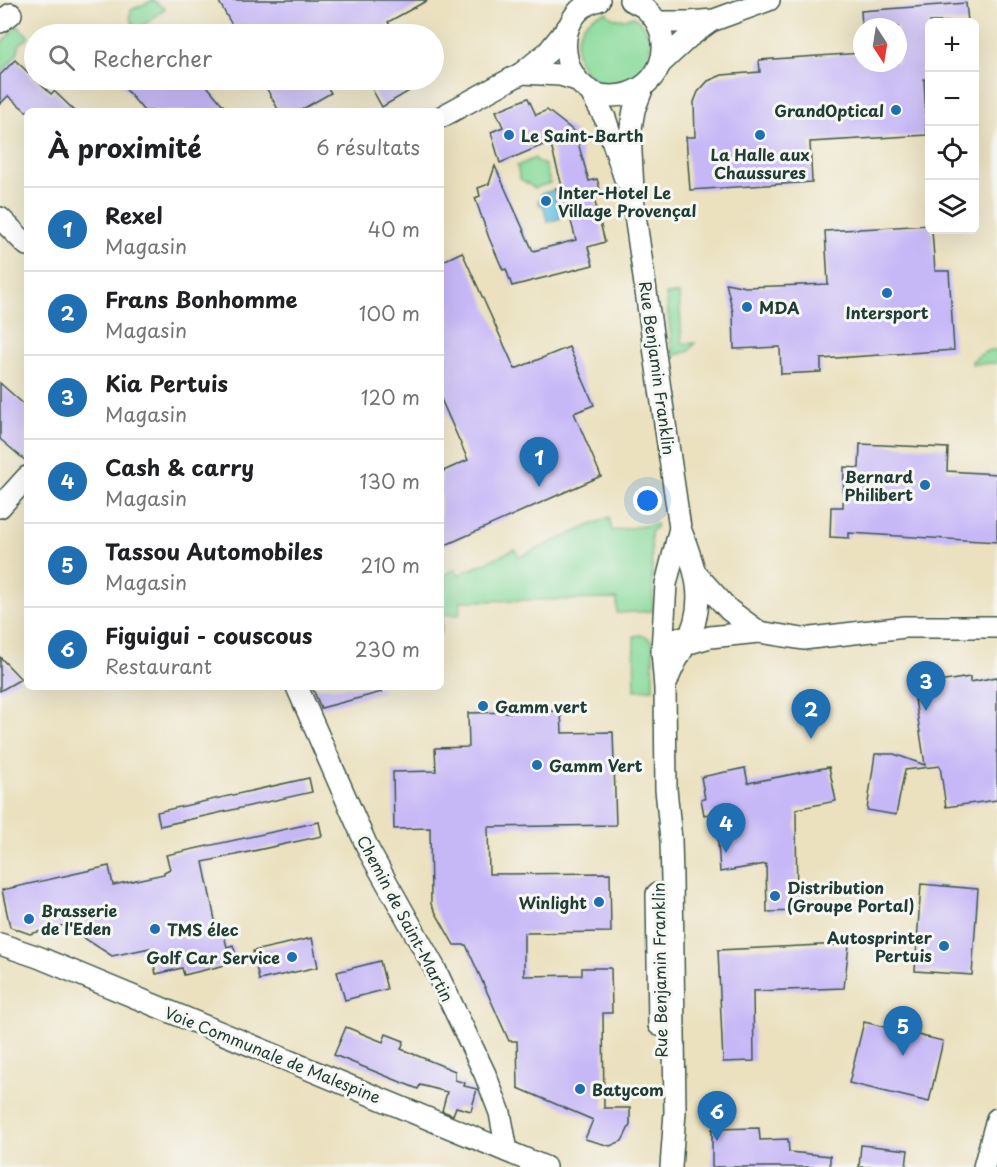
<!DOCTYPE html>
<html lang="fr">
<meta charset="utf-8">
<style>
:root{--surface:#fff;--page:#f6f6f6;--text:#202124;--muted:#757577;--line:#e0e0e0;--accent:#1f6fb2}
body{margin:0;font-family:"Playpen Sans",sans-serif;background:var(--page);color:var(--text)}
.controls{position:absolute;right:18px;top:18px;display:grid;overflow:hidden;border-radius:9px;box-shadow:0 6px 24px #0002}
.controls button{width:54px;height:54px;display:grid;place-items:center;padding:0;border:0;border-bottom:2px solid var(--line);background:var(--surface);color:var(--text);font:30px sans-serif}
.compass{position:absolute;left:853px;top:18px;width:54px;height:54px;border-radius:50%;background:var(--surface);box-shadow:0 6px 24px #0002;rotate:168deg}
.you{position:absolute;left:648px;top:501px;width:21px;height:21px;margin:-15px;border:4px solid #fff;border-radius:50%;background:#1a73e8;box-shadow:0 0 0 9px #1a73e833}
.badge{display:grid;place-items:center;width:39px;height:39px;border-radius:50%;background:var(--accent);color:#fff;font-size:20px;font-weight:700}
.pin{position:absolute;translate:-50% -50px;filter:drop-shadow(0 2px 3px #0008)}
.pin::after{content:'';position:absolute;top:32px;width:21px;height:18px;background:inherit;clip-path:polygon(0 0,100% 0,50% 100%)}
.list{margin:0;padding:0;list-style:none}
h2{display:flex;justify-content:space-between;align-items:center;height:78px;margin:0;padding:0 24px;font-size:26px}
h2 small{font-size:20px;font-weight:400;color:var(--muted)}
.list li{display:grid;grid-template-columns:39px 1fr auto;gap:18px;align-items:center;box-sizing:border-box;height:84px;padding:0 24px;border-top:2px solid var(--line)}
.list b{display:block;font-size:22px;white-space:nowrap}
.list p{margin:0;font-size:20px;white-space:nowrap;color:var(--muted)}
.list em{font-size:20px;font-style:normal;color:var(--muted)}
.icon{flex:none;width:33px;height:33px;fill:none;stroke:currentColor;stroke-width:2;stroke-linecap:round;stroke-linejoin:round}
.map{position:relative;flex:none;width:997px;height:1167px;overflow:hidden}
.search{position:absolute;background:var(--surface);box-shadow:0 6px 24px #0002;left:24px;top:24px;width:420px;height:66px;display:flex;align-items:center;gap:15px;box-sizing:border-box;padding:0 21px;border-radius:33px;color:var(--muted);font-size:22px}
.panel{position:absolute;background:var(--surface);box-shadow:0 6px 24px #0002;left:24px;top:108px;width:420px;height:582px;border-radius:9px}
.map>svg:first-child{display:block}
.green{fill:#88da9a;stroke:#548c67;stroke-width:1.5}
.water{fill:#65c2e3;stroke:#42808c;stroke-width:1.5}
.building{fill:#c6b7f7}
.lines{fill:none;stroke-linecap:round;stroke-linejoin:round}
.street-casing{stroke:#3e5649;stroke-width:24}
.street{stroke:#fff;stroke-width:21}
.poi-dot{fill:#1f6fb2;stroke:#f6f6f2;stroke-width:2}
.labels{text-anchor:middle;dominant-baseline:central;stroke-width:6;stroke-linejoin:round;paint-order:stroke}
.poi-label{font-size:16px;font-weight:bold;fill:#1f3d34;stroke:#f6f6f2;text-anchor:start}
.street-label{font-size:16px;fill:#1f3d34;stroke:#f6f6f2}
</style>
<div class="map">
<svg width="997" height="1167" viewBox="0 0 997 1167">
<rect width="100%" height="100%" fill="#f6f6f2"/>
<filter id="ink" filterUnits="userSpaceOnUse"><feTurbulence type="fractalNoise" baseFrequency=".0167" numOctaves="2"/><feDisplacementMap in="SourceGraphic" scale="12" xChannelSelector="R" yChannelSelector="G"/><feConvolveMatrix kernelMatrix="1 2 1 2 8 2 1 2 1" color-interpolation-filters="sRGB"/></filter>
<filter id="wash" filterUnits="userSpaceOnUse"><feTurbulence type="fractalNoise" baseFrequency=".008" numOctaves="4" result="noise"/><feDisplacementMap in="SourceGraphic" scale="24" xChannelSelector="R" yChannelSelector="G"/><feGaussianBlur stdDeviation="1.35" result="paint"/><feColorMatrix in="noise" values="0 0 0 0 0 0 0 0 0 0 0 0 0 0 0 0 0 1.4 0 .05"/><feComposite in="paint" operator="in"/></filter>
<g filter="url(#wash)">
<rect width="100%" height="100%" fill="#ebe1bf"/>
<g class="green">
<path d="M153,0l12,9 -29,22 -6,-14 1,-7z"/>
<path d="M606,12c7,8 17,9 27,4 46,32 -10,96 -48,55 -7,-8 -10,-21 -8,-31 4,-15 14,-25 29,-28z"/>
<path d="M18,26l11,11 -9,7 -3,10 -17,20v-30z"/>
<path d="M535,158l2,4 8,3 5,18 -15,5 -15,-9 -3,-13z"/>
<path d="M666,294h13l3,49h13l-6,8 -16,5z"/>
<path d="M991,350h6v13l-25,1v-3l11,-8z"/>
<path d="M609,517l3,14 44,-7v4l-5,3 2,80 -36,2v-14l-156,2 -2,14 -16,-1 -2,20v-58l14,-6 3,5 57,-26 4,8z"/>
<path d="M640,635l7,2 6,6v46l-18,1 -1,-54z"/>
</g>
<path class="water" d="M553,190l8,28 -13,4 -5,-17h-3l-2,-5 4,-1 -1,-5z"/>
<g id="blocks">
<g class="building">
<path d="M218,0h210l-40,22 2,3 -15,9h-138z"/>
<path d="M966,3l2,19h-38v57h-6l3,56 -117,7 2,40 -122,8 -4,-53h9l-1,-35 4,-10 10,-11 14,-6 38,-3 -1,-12 103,-7v10h36v-36h-36l-1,-16z"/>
<path d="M15,60l36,34 3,-3 21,20h-49l-18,-15 -8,8v-29z"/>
<path d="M118,80h84l26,31h-84z"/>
<path d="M262,80h61l8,13 -32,18h-20z"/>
<path d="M367,80h61l-46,27z"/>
<path d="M528,98l8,17 11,-5 28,22 14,49 8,-2 5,17 -8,2 11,44 -17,5 5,18 -81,21 -6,-17 -3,1 -14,-32 -14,-40 5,-2 -2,-8 11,-4 6,-18 38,85 43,-11 -9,-34 -5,1 -6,-19 6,-2 -12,-44 -50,21 -9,-31 12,-5 -7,-16z"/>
<path d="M930,225v5h2l3,41h14l5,79 -133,9v13l-40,2 -1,-27 -46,2 -1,-37 -7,-29 20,4 82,-3 -3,-53z"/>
<path d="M462,252l53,117 54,-22 25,58 -20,8 27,63 -160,71v-75l27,-12 -27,-61v-137z"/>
<path d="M0,383l27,24v55l-27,-23z"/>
<path d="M860,444l88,4 -1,23 50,3v68l-148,-9v5l-19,-1 1,-30h12l1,-40 15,1z"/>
<path d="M0,657l21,22 -21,12z"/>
<path d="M970,677v5l27,-5v123l-51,7 -6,-41 -35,4 -9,45 -29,-5 8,-56h19l31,11 -12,-79z"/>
<path d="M312,687h69l1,5 -61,16z"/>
<path d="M561,711l1,22 51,-1 3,93 -128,2 1,47 121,-1 1,59 -87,1v43l58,-1v-7h29l1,45h-9l1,95h26v17l-8,16 -12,5 -25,-7 8,-19 -75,-32 -1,-47h-8l-43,-96h-12l-23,-41 -1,-76 -36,1 -1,-57 43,-1 -1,-23 34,-1 -1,-34z"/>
<path d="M829,767l7,34 -40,8 1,102 -30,1 -1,-48 -46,8 -4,-59 -12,2 -3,-16h4l-4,-22 44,-9 3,15z"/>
<path d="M309,778l3,14 -152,34 -3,-14z"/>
<path d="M319,822l3,14 -119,26 13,63 5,-2 6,24 6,-2 5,17 -54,13 -2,-7 -26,6 -6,-26 -38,8 -48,-31 -34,9 -20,-7 -8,-37 107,-24 4,19 51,-11v-2l6,-3 -4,-14z"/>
<path d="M921,884l57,5 -6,86 -57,-4z"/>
<path d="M312,938l6,29 -59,13 -6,-29z"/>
<path d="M821,945h28l-5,43 -91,3 1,70 -31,1 -5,-112z"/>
<path d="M380,961l7,28 -42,11 -8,-28z"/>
<path d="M864,1022l79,19 -14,61 -80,-19z"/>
<path d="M346,1027l37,15 3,-8 18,7 -3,8 54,22v9l10,3 -1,3 13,3 -6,22 -15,-4 -3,8 -11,-4 5,-19 -27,-7 -2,4 -84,-34z"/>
<path d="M759,1128l1,12 28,-1 1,13 41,4v11h-118v-38z"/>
<path d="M861,1145l47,5 -2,17h-47z"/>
</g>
</g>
</g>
<g filter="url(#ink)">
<use href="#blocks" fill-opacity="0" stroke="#3e5649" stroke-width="1.5"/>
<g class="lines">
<g class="street-casing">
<g id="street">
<path d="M599,0c-51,12 -41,96 12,96 48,0 70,-54 35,-87 -4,-4 -11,-6 -16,-9"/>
<path d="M0,22l11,-8"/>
<path d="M657,22h32l25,-2 55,-20"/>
<path d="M661,63l28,-26 22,-16"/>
<path d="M522,73l38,2 17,5"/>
<path d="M643,87l-9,23 -4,24 4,74 46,320c15,41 29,75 5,117 -7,13 -14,23 -18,37"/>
<path d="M590,91l15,27 20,61"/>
<path d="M441,117l81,-44 26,-21 20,-25"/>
<path d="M0,218l27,27"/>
<path d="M0,507l27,-30"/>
<path d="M697,575l32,35 30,22"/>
<path d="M678,638l8,6 24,-7 49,-5 44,7 102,-12h92"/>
<path d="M297,687l72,164 65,116 51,107 15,39 7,38"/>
<path d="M657,894l2,131"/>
<path d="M0,944l38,13 507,210"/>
<path d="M671,1167l4,-55 -3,-232 -1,-40 -5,-51 -1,-101 -3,-37 4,-67 14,-56"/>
<path d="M984,1167l13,-48"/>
</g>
</g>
<use href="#street" class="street"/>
</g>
</g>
<g class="poi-dot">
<circle cx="896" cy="110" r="6"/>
<circle cx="509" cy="135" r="6"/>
<circle cx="760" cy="135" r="6"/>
<circle cx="546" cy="201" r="6"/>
<circle cx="887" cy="293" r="6"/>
<circle cx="747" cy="307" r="6"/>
<circle cx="925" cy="485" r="6"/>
<circle cx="483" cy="706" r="6"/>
<circle cx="537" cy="765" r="6"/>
<circle cx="775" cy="896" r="6"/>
<circle cx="599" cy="902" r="6"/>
<circle cx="29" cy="919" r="6"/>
<circle cx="155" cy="929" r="6"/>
<circle cx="944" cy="946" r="6"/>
<circle cx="292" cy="957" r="6"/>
<circle cx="580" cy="1089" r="6"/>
</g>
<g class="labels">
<g class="poi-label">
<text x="884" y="110" text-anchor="end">GrandOptical</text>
<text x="521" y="135">Le Saint-Barth</text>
<text x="760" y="154" text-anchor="middle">La Halle aux<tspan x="760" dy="18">Chaussures</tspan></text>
<text x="558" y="192">Inter-Hotel Le<tspan x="558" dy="18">Village Provençal</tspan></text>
<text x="759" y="307">MDA</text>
<text x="887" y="312" text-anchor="middle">Intersport</text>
<text x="913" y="476" text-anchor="end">Bernard<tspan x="913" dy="18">Philibert</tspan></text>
<text x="495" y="706">Gamm vert</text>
<text x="549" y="765">Gamm Vert</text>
<text x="787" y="887">Distribution<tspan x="787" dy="18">(Groupe Portal)</tspan></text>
<text x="587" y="902" text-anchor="end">Winlight</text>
<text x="41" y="910">Brasserie<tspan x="41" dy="18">de l'Eden</tspan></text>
<text x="167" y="929">TMS élec</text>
<text x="932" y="937" text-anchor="end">Autosprinter<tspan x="932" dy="18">Pertuis</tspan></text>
<text x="280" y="957" text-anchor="end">Golf Car Service</text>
<text x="592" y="1089">Batycom</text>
</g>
<g class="street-label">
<text transform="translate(658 368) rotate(82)">Rue Benjamin Franklin</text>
<text transform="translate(406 918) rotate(62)">Chemin de Saint-Martin</text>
<text transform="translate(659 970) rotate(-91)">Rue Benjamin Franklin</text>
<text transform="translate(273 1054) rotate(22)">Voie Communale de Malespine</text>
</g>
</g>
</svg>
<div class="controls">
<button>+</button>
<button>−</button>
<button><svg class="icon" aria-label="locate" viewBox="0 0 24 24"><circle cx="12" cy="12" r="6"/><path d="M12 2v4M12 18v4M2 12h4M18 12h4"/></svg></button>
<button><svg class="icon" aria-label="layers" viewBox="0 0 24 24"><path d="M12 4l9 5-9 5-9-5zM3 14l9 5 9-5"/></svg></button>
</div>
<svg class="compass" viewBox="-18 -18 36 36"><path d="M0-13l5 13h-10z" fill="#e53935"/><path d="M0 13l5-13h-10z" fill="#757577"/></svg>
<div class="you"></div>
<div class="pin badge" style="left:539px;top:487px">1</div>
<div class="pin badge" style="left:811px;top:739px">2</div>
<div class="pin badge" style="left:926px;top:711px">3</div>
<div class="pin badge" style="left:726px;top:853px">4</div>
<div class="pin badge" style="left:903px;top:1056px">5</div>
<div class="pin badge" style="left:717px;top:1141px">6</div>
<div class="search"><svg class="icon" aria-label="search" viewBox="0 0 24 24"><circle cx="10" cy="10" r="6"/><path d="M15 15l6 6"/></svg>Rechercher</div>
<section class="panel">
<h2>À proximité<small>6 résultats</small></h2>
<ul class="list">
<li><span class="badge">1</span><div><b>Rexel</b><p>Magasin</p></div><em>40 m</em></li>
<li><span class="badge">2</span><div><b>Frans Bonhomme</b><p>Magasin</p></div><em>100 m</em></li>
<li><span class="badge">3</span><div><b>Kia Pertuis</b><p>Magasin</p></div><em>120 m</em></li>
<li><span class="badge">4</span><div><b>Cash &amp; carry</b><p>Magasin</p></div><em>130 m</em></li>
<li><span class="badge">5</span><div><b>Tassou Automobiles</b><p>Magasin</p></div><em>210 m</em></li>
<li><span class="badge">6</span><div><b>Figuigui - couscous</b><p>Restaurant</p></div><em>230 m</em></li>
</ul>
</section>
</div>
